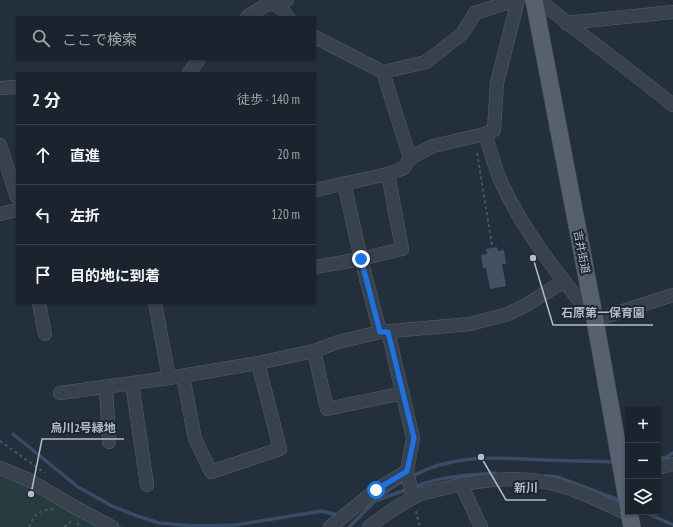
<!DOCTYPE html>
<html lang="ja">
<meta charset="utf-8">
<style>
:root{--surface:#1b232e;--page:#242b36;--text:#f1f3f6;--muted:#a0a4aa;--line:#39404a}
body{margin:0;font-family:"PT Sans Narrow","Noto Sans JP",sans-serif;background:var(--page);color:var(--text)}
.controls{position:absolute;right:12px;bottom:12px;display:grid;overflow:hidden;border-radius:0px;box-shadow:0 1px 3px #0004}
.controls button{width:36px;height:36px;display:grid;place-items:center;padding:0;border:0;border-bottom:1px solid var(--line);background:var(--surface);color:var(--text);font:20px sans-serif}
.stop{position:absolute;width:12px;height:12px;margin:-9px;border:3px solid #1a73e8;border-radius:50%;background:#fff}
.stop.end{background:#1a73e8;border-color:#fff;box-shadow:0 1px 4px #0008}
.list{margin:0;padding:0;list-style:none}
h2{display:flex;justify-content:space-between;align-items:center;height:52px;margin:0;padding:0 16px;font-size:17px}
h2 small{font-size:13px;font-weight:400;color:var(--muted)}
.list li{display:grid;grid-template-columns:26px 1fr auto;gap:12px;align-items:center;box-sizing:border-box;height:60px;padding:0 16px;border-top:1px solid var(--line)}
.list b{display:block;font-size:15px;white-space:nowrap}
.list em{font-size:13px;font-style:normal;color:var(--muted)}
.icon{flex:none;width:22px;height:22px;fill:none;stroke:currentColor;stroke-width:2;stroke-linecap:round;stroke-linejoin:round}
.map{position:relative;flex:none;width:673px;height:527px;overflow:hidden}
.search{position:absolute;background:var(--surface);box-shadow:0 1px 3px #0004;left:16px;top:16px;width:300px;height:44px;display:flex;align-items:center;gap:10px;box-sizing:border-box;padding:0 14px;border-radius:0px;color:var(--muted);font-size:15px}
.panel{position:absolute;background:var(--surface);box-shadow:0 1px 3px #0004;left:16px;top:72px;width:300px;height:232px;border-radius:0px}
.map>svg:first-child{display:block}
.green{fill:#263c3f}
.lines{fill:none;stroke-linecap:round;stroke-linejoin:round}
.stream{stroke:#394c67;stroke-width:3.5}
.building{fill:#455162}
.minor-casing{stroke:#565f6c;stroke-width:14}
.major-casing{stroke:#414a57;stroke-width:18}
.path{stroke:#44595c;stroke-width:2;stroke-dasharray:3 3;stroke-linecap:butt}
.minor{stroke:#38414e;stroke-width:13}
.major{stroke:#56606e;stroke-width:17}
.route{stroke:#1a73e8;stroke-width:5}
.labels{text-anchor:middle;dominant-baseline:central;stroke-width:4;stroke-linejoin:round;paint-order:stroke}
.street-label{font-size:11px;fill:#b4bcc9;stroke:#1d2633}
.leader{fill:none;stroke:#b4bcc9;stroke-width:1.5}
.callout-dot{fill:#b4bcc9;stroke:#1d2633;stroke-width:1.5}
.callout-label{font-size:12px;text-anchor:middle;font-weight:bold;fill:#b4bcc9;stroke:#1d2633;stroke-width:4;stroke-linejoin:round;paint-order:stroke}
</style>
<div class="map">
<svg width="673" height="527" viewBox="0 0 673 527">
<rect width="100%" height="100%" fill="#242f3e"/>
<path class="green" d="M0,460l42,22 39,23 44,22h-125z"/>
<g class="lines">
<g class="stream">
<path d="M13,434l65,53 34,19 25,10 22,7 34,3 42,-1 87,-14 15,4"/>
<path d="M658,459l9,-2 6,-4"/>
<path d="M546,476l11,1 65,24"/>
<path d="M411,477c42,-24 87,-19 134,-17 23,1 46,1 70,2"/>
<path d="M414,487c27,-11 54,-12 82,-14"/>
<path d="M378,500l30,-11"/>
<path d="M644,512l29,13"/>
<path d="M349,527l25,-25 20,-16 11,-6"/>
</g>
</g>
<path class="building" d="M497,247l1,4 6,-1 2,14h-4l4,22 -16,3 -4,-21h-3l-2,-13 6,-1 -1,-5z"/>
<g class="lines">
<g class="minor-casing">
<g id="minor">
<path d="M518,0l-21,83 -3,47 -9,4c6,17 10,36 18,52 23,49 58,92 92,134l78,-25"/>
<path d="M539,0c43,36 90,69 134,105"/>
<path d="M269,1l7,2 12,14"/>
<path d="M247,17l17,-11 23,-6"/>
<path d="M566,23l107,-11"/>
<path d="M315,37l68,35 27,86"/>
<path d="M383,72l43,-10 36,-28 13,-21 41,-13"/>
<path d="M189,73l10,-14"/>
<path d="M0,88l17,-1"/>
<path d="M0,145l17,52"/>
<path d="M344,183l17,76 19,73"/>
<path d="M315,190l73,-16 16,-6 6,-10 23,-12 52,-12"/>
<path d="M0,214l17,-4"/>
<path d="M315,267l46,-8 41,-10 -14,-75"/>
<path d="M39,303l6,31"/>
<path d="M155,303l14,75"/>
<path d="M314,351l13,58 76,-16"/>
<path d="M183,376l12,63 16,33 69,-23 -22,-86"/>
<path d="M132,383l15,102"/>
<path d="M106,387l3,55"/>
<path d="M60,393l109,-15 89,-15 56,-12 24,-9 42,-10 90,-8 38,-10 20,-10 36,-23"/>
<path d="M0,468l29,12 42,25 41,22"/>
<path d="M658,468l15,-4"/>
<path d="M407,471l6,27"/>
<path d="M461,484l20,43"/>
<path d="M330,527l46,-37 31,-19 6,-33 -25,-106"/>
<path d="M369,527c15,-12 31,-23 49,-32 7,-3 16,-4 23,-6 36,-9 76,-14 113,-5 26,6 51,20 76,31"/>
</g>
</g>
<g class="major-casing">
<g id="major">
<path d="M534,0l61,320 33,185"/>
<path d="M629,512l3,15"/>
</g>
</g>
<g class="path">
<path d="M477,153l15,92"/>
<path d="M0,441l45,32"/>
<path d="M416,511l4,16"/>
<path d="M77,523l3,4"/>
<path d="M29,527c6,-14 9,-16 24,-18"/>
<path d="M64,527l8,-7"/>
</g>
<use href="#minor" class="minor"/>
<use href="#major" class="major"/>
</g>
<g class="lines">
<path class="route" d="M361,259l19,73h8l26,106 -7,33 -31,19"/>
</g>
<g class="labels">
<g class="street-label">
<text transform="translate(582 252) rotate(79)">吉井街道</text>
</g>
</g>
<path class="leader" d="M533 258L553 325H653M31 494L42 439H124M481 457L506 500H546"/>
<g class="callout-dot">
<circle cx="533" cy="258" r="4"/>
<circle cx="31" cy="494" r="4"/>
<circle cx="481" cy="457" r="4"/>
</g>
<g class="callout-label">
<text x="603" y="317">石原第一保育園</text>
<text x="83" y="432">烏川2号緑地</text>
<text x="526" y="492">新川</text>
</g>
</svg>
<div class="controls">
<button>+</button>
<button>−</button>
<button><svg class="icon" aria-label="layers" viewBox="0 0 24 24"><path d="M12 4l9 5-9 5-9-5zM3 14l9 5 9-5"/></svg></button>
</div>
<div class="stop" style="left:376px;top:490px"></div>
<div class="stop end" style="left:361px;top:259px"></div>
<div class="search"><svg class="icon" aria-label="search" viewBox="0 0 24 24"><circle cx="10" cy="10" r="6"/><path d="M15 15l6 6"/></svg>ここで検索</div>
<section class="panel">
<h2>2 分<small>徒歩 · 140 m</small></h2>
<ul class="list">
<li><svg class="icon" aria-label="ahead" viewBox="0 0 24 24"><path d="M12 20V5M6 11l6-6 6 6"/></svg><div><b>直進</b></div><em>20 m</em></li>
<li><svg class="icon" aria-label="left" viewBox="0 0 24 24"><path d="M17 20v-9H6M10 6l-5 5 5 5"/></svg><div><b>左折</b></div><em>120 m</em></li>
<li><svg class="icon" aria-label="arrive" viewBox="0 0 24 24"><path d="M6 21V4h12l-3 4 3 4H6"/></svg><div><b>目的地に到着</b></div></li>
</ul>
</section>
</div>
